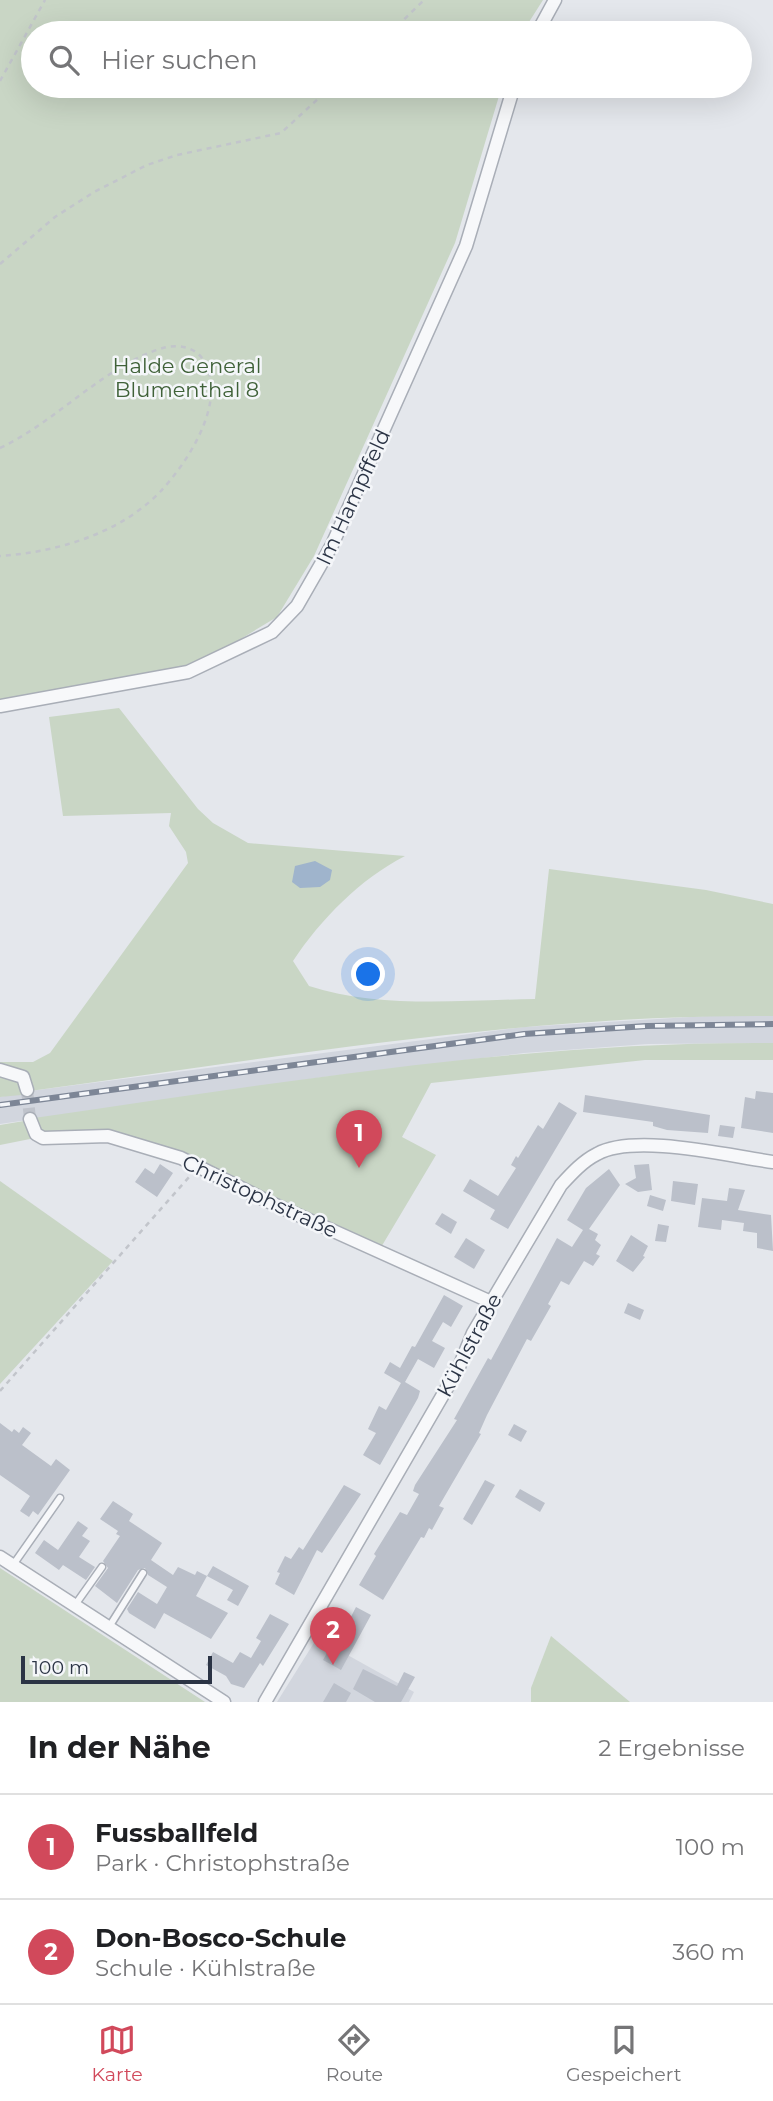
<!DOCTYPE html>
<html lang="de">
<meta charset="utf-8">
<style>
:root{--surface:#fff;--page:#f2f2f2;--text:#202124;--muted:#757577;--line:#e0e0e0;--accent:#d1495b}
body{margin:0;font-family:Montserrat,sans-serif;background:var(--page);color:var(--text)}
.scale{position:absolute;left:21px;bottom:18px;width:191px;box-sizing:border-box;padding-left:7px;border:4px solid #2b3445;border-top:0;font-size:19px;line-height:24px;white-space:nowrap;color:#2b3445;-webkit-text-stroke:5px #f4f6f9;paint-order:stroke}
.you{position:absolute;left:369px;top:975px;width:24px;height:24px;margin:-18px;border:5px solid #fff;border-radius:50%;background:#1a73e8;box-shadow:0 0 0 10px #1a73e833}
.badge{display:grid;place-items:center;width:46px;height:46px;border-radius:50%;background:var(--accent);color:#fff;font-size:23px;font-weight:700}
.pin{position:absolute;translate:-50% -58px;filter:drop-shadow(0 2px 4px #0008)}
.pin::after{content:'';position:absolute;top:37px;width:24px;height:21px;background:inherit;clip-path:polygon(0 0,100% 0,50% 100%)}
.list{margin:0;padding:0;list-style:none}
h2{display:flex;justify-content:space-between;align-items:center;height:91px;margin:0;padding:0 28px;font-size:30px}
h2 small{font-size:23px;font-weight:400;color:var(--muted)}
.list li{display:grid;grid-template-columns:46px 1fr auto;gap:21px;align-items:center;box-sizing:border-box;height:105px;padding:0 28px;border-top:2px solid var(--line)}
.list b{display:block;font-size:26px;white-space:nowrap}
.list p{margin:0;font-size:23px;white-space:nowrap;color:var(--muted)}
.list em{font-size:23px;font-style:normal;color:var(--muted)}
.icon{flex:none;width:38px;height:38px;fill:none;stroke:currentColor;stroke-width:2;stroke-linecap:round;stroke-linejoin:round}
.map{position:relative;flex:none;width:773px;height:1702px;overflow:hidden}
.search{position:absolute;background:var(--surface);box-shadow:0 7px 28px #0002;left:21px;right:21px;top:21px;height:77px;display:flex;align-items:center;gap:18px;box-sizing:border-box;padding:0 24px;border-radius:38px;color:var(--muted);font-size:26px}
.sheet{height:301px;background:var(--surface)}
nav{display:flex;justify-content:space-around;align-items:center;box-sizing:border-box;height:98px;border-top:2px solid var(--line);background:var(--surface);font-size:19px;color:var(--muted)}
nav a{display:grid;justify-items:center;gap:4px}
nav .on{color:var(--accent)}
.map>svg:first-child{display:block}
.built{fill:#d2d6de}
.green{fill:#c9d6c5}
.water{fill:#9fb4cc}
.building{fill:#bbc0ca}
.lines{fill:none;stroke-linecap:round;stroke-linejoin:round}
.street-tunnel{stroke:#bfc3cb;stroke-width:12;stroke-dasharray:12 6;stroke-linecap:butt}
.lane-casing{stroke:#a9aeb7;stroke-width:9}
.street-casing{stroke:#a9aeb7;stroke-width:15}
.path{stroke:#c2c5cb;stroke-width:2.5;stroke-dasharray:5 5;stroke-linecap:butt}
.lane{stroke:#f7f8fa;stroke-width:6}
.street{stroke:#f7f8fa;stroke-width:12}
.rail-casing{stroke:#7d8696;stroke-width:6}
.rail{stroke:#f4f6f9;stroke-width:3.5;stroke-dasharray:10;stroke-linecap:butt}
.labels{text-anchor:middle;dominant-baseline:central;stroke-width:5;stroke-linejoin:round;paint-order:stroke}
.park-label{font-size:21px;fill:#3f6138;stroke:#f4f6f9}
.street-label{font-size:21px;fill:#2b3445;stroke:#f4f6f9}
</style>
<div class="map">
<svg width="773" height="1702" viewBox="0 0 773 1702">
<rect width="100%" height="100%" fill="#e4e7ec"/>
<g class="built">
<path d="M707,1016h66v27l-125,1 -124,9 -200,24 -324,47v-27l30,-6 494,-64z"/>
<path d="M317,1638l97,54 -5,10h-132z"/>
</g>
<g class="green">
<path d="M0,0h543l-21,33h-489v53h469l-47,157 -141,313 -37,61 -88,53 -189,37z"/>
<path d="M119,708l79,101 15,14 35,20 157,13c-45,23 -84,63 -112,105l16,25c71,23 152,14 226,13l14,-130 157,21 67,14v112c-249,-2 -497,42 -743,75l-2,-8 -28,-15v-6h33l17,-9 138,-190 -2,-11 -17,-26 2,-13 -108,3 -14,-99z"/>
<path d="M773,1043v17h-128l-214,23 -29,54 34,18 -56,94 -180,-87 -92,-28 -64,1 -10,-17c245,-35 491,-77 739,-75z"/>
<path d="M0,1073l19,8 2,14 -21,2z"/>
<path d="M24,1121l11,17 -35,7v-20z"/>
<path d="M0,1181l113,80 -113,123z"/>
<path d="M0,1568l205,134h-205z"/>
<path d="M551,1636l79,66h-99v-14z"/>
</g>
<path class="water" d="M315,861l17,9 -2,10 -10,7 -20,1 -8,-6 3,-16z"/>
<g class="building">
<path d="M756,1091l17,2v40l-32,-5 4,-31 10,2z"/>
<path d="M585,1095l125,20 -2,18 -41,-3 -14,-4v-4l-70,-10z"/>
<path d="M559,1102l18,11 -69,116 -18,-10 5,-9 -32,-19 7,-12 28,17 18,-28 -5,-3 5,-9 2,2 20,-33 5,4z"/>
<path d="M720,1125l15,2 -2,11 -15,-2z"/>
<path d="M160,1164l13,9 -16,24 -22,-15 10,-14 9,6z"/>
<path d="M649,1164l3,26 -14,2 -13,-8 11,-6 -2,-13z"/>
<path d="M609,1169l11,16 -31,44 9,5 -3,6 6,5 -5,9 4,2 -7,10 -9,-5 -15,24 -8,-4 -13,23 3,2 -20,35 -4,-2 -40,76 -8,18 2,1 -42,72 5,2 -12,22 -3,-2 -5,10 -3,-1 -38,63 -24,-15 17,-29 -2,-2 26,-42 7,3 12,-21 -6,-3 2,-6 42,-65 -3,-1 34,-61 3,2 66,-122 15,9 11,-17 -16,-10 19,-32z"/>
<path d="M673,1181l25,3 -3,21 -24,-4z"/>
<path d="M729,1188l16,2 -7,20 33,5 2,36 -16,-3v-15l-14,-2 1,-8 -22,-3 -1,10 -23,-3 4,-29 25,3z"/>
<path d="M650,1195l16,5 -3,11 -16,-5z"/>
<path d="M442,1213l15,9 -6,12 -16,-10z"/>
<path d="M658,1224l11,2 -3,16 -11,-1z"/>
<path d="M631,1235l17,11 -5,10 2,1 -12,15 -17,-11z"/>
<path d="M466,1238l19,12 -11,19 -20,-12z"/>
<path d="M444,1295l19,11 -12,21 -8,-5 -11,19 13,7 -11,20 -16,-9 -13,23 15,9 -2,7 -38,67 -17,-10 13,-22 -8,-4 11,-23 7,4 15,-27 -17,-10 6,-11 10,6 12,-22 3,1z"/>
<path d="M628,1303l16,7 -4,10 -16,-7z"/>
<path d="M0,1423l12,9 2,-3 5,4 4,-6 8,6 -9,12 29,21 5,-7 14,11 -32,45 -5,-4 -4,6 -9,-6 10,-15 -30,-21z"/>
<path d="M514,1424l13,7 -6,11 -13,-7z"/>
<path d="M485,1480l10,5 -23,40 -9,-6z"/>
<path d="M344,1485l17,9 -39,59 -5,-3 -23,45 -19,-11 5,-11 -3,-1 8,-16 6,3 8,-12 4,3z"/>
<path d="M520,1489l25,14 -5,9 -25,-15z"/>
<path d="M113,1501l20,13 -4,7 33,22 -11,17 22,15 5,-8 17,8 2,-4 10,5 -11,20 32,17 -17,26 -47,-26 -9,16 -26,-16 -2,-4 11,-17 19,12 10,-17 -19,-12 -3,-7 -7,2 -21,33 -22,-17 13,-18 -5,-7 17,-25 -4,-2 2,-3 -18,-12z"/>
<path d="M78,1521l10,7 -6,8 8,5 -11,16 16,10 -9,13 -23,-15 -4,5 -24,-17 9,-13 14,10z"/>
<path d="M213,1566l36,20 -11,20 -11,-6 6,-10 -26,-14z"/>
<path d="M356,1607l15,8 -30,55 -18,-10 8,-14 4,2z"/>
<path d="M270,1614l19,10 -26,42 -3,-3 -16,25 -13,-4 -5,-8 -20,-11 7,-13 20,11 7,-11 11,6 10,-17 -5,-3z"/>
<path d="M363,1669l34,17 7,-14 11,5 -14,25h-26l-22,-13z"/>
<path d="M334,1683l17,10 -5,9h-23z"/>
</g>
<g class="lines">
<path class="street-tunnel" d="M27,1090l3,29"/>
<g class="lane-casing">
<g id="lane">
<path d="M13,1565l47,-67"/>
<path d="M75,1605l27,-38"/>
<path d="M109,1627l34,-54"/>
</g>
</g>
<g class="street-casing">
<g id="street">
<path d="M537,33l18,-33"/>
<path d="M0,706l188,-34 84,-40 25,-26 35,-61 134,-299 48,-160"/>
<path d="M0,1070l23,7 4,13"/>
<path d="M30,1119l6,15 7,4 65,-2 73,22 86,43 224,101"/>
<path d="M0,1557l224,145"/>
<path d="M265,1702l194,-335 14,-34 88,-148c11,-12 22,-24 36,-31 38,-21 132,2 176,8"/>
</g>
</g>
<g class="path">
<path d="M390,33l34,-33"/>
<path d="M0,81l45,-81"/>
<path d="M0,264l55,-47 39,-25 53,-27 30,-10 104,-22 51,-47"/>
<path d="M0,448c56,-26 105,-83 163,-100 13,-4 30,-2 39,10 28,41 -14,104 -42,134 -41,42 -103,60 -160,64"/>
<path d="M0,1391l190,-215"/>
</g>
<use href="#lane" class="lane"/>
<use href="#street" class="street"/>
<g class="rail-casing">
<path id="rail" d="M0,1105l524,-71 123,-8 126,-2"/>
</g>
<use href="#rail" class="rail"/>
</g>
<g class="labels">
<g class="park-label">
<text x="187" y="365">Halde General<tspan x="187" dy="24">Blumenthal 8</tspan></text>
</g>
<g class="street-label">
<text transform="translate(353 497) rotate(-65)">Im Hampffeld</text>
<text transform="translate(260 1196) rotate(25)">Christophstraße</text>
<text transform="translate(469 1345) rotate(-62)">Kühlstraße</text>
</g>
</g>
</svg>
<div class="scale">100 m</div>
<div class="you"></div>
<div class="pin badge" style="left:359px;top:1168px">1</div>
<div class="pin badge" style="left:333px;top:1665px">2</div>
<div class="search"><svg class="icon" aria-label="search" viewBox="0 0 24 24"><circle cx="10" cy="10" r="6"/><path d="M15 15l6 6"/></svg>Hier suchen</div>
</div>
<section class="sheet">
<h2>In der Nähe<small>2 Ergebnisse</small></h2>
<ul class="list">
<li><span class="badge">1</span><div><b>Fussballfeld</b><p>Park · Christophstraße</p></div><em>100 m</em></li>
<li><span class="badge">2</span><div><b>Don-Bosco-Schule</b><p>Schule · Kühlstraße</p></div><em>360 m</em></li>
</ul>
</section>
<nav>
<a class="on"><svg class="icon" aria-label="map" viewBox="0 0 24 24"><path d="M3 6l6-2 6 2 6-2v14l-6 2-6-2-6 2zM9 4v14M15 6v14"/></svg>Karte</a>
<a><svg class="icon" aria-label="directions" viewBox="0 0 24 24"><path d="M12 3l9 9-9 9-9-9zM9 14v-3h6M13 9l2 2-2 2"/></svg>Route</a>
<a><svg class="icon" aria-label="saved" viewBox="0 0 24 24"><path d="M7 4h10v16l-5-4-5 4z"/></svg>Gespeichert</a>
</nav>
